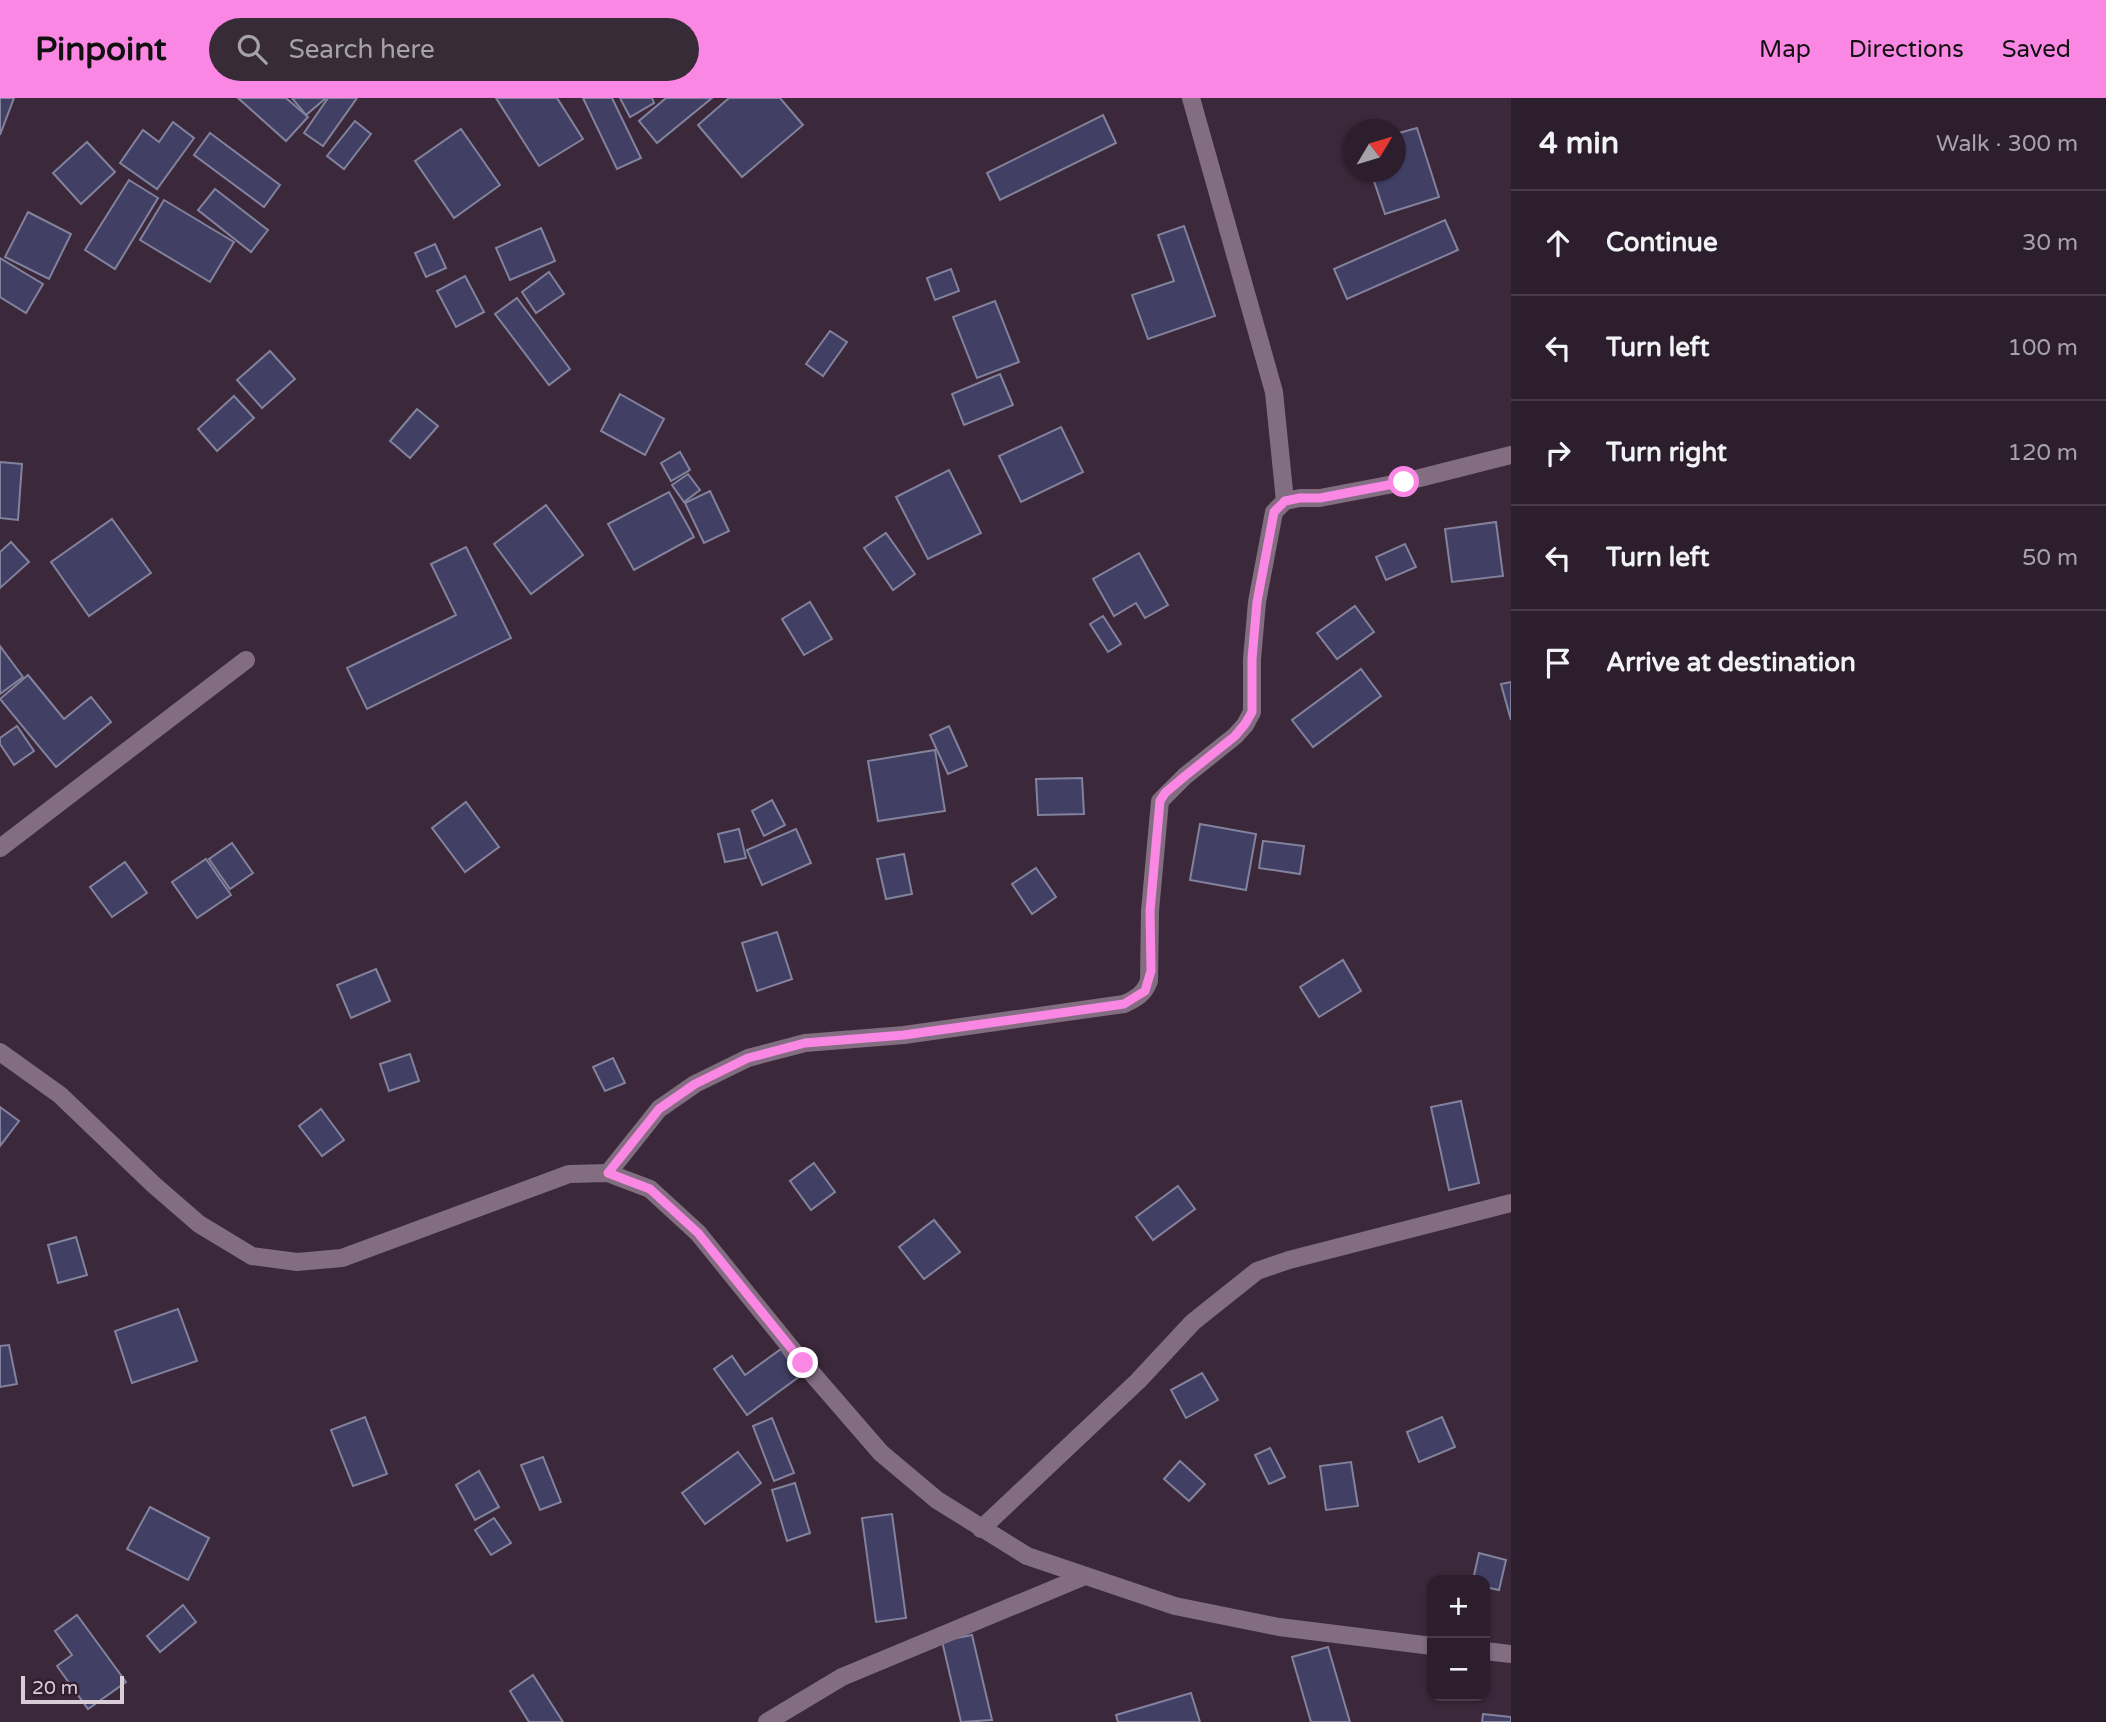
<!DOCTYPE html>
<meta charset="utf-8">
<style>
:root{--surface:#2c1e2c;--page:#382b38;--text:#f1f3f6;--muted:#a6a2a9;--line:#483c48;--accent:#fb87e5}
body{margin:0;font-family:"Varela Round",sans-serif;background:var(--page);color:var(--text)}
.controls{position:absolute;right:21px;bottom:21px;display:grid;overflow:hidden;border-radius:14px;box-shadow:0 2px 5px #0004}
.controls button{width:63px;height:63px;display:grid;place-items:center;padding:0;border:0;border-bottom:2px solid var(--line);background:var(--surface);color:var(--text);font:35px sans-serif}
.compass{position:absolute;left:1343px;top:21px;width:63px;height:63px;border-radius:50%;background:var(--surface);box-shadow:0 2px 5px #0004;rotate:52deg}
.scale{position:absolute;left:21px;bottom:18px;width:103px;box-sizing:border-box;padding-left:7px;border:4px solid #d9cdd8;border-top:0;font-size:19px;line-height:24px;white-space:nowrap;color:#d9cdd8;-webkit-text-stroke:5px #311f2f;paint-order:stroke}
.stop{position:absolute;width:21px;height:21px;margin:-16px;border:5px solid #fb87e5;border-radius:50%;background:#fff}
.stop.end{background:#fb87e5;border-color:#fff;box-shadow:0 2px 7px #0008}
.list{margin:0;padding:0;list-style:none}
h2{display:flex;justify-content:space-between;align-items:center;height:91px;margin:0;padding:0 28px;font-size:30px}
h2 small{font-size:23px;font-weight:400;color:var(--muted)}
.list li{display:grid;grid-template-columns:46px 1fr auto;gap:21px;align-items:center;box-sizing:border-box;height:105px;padding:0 28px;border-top:2px solid var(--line)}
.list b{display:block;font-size:26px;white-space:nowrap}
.list em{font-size:23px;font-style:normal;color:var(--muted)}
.icon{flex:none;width:38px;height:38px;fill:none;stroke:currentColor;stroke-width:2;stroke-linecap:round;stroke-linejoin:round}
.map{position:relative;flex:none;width:1511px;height:1624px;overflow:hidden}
header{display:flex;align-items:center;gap:42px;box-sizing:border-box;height:98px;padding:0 35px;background:var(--accent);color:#111}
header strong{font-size:33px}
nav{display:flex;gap:38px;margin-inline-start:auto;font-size:24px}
.search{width:490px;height:63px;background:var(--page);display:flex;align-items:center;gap:18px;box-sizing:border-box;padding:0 24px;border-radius:38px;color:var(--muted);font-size:26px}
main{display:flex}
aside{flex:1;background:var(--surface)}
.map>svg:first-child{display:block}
.building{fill:#413f64;stroke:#83829d;stroke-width:2}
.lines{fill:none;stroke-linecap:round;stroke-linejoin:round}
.minor{stroke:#836d81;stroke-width:18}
.route{stroke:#fb87e5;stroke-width:9}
</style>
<header>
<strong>Pinpoint</strong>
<div class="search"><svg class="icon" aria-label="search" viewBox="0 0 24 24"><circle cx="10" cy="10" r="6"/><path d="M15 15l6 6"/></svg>Search here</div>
<nav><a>Map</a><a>Directions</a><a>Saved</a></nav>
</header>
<main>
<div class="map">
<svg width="1511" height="1624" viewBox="0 0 1511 1624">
<rect width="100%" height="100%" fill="#3b283a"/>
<g class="building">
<path d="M0,0h14l-14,37z"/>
<path d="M238,0h48l22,19 -22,24z"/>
<path d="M292,0h34l-20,17z"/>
<path d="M328,0h29l-34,48 -19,-13z"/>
<path d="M496,0h61l26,41 -44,27z"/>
<path d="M583,0h29l29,60 -24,11z"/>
<path d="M620,0h32l2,5 -24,14z"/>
<path d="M666,0h46l-55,45 -18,-22z"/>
<path d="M729,0h51l23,27 -61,52 -44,-52z"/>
<path d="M1103,17l13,28 -116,57 -13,-27z"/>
<path d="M355,23l16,13 -27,35 -17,-13z"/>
<path d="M173,24l21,16 -37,51 -37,-26 23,-33 16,12z"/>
<path d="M1417,30l22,69 -54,17 -14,-42h24v-38z"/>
<path d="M461,31l39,56 -46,33 -39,-57z"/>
<path d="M210,35l70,52 -16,22 -70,-52z"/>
<path d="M87,44l28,30 -34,32 -28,-31z"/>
<path d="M129,82l29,18 -43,71 -30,-19z"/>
<path d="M215,91l53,41 -17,22 -53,-42z"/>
<path d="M164,102l70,42 -24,40 -70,-42z"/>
<path d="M28,114l43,22 -22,45 -44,-22z"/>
<path d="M1445,122l13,30 -111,49 -13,-30z"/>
<path d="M1184,128l31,90 -67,23 -16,-44 42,-14 -16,-46z"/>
<path d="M541,130l14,33 -45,19 -14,-32z"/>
<path d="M435,146l11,24 -20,9 -11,-24z"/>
<path d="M0,160l43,26 -17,29 -26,-16z"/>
<path d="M951,171l8,22 -24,9 -8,-22z"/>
<path d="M549,174l15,22 -28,19 -14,-21z"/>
<path d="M465,178l19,36 -28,15 -19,-36z"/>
<path d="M517,200l53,71 -21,16 -54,-71z"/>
<path d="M995,203l24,61 -42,16 -24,-61z"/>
<path d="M830,233l17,11 -24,34 -17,-12z"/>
<path d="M270,253l25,28 -33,29 -25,-28z"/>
<path d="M1000,276l13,31 -49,20 -12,-31z"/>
<path d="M620,296l44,25 -19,36 -44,-24z"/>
<path d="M234,298l20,22 -37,33 -19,-22z"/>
<path d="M417,311l21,17 -28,32 -20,-17z"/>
<path d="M1061,329l22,45 -62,30 -22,-46z"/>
<path d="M680,354l10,18 -19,11 -10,-18z"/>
<path d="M0,364l22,2 -4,56 -18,-2z"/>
<path d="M949,372l32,63 -53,26 -32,-62z"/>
<path d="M688,376l12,16 -16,12 -12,-17z"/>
<path d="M710,393l19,40 -25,12 -19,-40z"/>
<path d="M669,394l25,45 -60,33 -26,-46z"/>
<path d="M546,407l37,50 -52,39 -37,-50z"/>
<path d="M112,421l39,54 -62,43 -38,-54z"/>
<path d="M1496,424l7,54 -51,6 -7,-53z"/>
<path d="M886,435l29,41 -22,16 -29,-42z"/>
<path d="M11,444l18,20 -29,26v-36z"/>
<path d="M1405,446l11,23 -30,13 -10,-23z"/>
<path d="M466,449l45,91 -144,71 -20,-41 109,-53 -25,-51z"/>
<path d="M1139,455l29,52 -23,13 -9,-15 -22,13 -21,-37z"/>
<path d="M810,504l22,37 -28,16 -22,-36z"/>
<path d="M1355,508l19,26 -37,27 -20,-26z"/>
<path d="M1103,518l18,28 -13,8 -18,-28z"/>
<path d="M0,548l23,31 -23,17z"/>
<path d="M1361,571l20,27 -68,51 -21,-27z"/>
<path d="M28,577l36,44 27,-22 20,25 -55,45 -56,-68z"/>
<path d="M1511,584v38l-10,-36z"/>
<path d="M17,628l17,25 -20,14 -14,-21v-6z"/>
<path d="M949,628l18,40 -19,8 -18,-39z"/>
<path d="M935,652l10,61 -67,10 -10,-60z"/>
<path d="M1082,680l2,36 -46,1 -2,-36z"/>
<path d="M772,702l13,25 -21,11 -12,-25z"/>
<path d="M466,704l33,45 -34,25 -33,-44z"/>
<path d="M1200,726l56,10 -10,56 -56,-10z"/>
<path d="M739,731l7,29 -21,4 -7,-28z"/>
<path d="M796,731l15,34 -49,22 -15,-35z"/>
<path d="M1263,743l41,5 -4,28 -41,-6z"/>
<path d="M232,745l21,30 -23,16 -21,-30z"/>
<path d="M904,756l8,40 -26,5 -9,-40z"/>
<path d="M206,761l25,36 -34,23 -25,-36z"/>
<path d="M125,764l22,31 -35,24 -22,-30z"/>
<path d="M1036,770l20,29 -24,17 -20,-30z"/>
<path d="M777,834l15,47 -35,12 -15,-48z"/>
<path d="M1343,862l18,31 -42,26 -19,-30z"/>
<path d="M376,871l14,32 -39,17 -14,-33z"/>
<path d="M410,956l9,27 -30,10 -9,-27z"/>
<path d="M613,960l12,25 -20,8 -12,-24z"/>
<path d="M1461,1003l18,82 -30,7 -18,-83z"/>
<path d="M0,1009l19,14 -19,25z"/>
<path d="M321,1011l23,31 -22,16 -23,-30z"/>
<path d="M814,1065l21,29 -24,18 -21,-29z"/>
<path d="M1178,1088l17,23 -42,31 -17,-23z"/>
<path d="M934,1122l26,32 -36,27 -25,-32z"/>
<path d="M76,1139l11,38 -29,8 -10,-38z"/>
<path d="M178,1211l19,52 -65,22 -17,-52z"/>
<path d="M9,1247l8,39 -17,3v-41z"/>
<path d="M781,1251l19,27 -53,39 -33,-46 18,-13 13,19z"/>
<path d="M1202,1275l16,27 -32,18 -15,-28z"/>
<path d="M365,1319l22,57 -34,12 -22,-56z"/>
<path d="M1442,1319l13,30 -36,15 -12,-30z"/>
<path d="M772,1320l22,55 -20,8 -21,-55z"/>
<path d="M1270,1350l15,29 -16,7 -14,-29z"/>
<path d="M738,1354l23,31 -56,41 -23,-31z"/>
<path d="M543,1359l18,45 -21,8 -19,-45z"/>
<path d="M1180,1363l25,23 -16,17 -25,-22z"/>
<path d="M1351,1364l7,44 -32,4 -6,-44z"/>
<path d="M479,1373l20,36 -24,13 -19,-35z"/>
<path d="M795,1385l15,50 -23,8 -15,-51z"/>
<path d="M150,1409l59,31 -21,42 -61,-31z"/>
<path d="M892,1416l14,104 -30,4 -14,-104z"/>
<path d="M494,1420l17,25 -20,12 -16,-25z"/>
<path d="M1479,1455l27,7 -7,30 -14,-3v-7h-12z"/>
<path d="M183,1507l13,17 -36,30 -13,-16z"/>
<path d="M77,1517l49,67 -38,27 -31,-43 15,-11 -17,-24z"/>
<path d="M972,1537l20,85 -31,2 -19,-81z"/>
<path d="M1328,1549l22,75h-39l-19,-65z"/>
<path d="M533,1577l30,47h-34l-19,-31z"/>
<path d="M1191,1595l9,29h-82l-2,-7z"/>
<path d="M1483,1616l28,3v5h-29z"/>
</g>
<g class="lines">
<g class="minor">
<path d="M1191,0l83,294 11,109"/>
<path d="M0,750l246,-188"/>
<path d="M0,954l60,43 94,90 45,39 53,32 45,6 45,-4 227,-84 39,-1 42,16 48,44 105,130 78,90 56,47 90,56 148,50 104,21 153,19"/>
<path d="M608,1075l51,-64 36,-25 53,-26 57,-15 99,-8 220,-31c13,-6 20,-10 25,-23l1,-70 10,-110 25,-25 50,-40 10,-11 7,-13v-53l5,-57 17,-90 11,-11 15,-3h20l84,-16 107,-27"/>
<path d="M981,1431l157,-148 55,-59 64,-51 32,-11 222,-57"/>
<path d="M1485,1553l26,3"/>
<path d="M767,1624l75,-45 243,-101"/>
</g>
</g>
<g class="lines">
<path class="route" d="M803,1265l-105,-130 -48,-44 -42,-16 51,-64 36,-25 53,-26 57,-15 99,-8 220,-31 21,-13 6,-20 -1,-60 10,-110 5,-8 20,-17 50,-40 10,-12 7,-12v-53l5,-57 17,-90 11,-11 15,-3h20l84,-16"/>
</g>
</svg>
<div class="controls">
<button>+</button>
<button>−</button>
</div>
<svg class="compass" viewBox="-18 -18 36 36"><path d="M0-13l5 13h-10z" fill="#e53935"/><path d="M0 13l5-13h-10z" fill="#a6a2a9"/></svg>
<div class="scale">20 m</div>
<div class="stop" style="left:1404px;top:384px"></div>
<div class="stop end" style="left:803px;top:1265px"></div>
</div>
<aside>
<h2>4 min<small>Walk · 300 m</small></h2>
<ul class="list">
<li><svg class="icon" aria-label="ahead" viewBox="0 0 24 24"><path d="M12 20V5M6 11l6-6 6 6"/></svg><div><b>Continue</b></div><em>30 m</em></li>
<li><svg class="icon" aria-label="left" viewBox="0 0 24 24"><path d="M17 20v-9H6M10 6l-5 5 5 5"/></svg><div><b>Turn left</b></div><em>100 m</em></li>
<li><svg class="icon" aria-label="right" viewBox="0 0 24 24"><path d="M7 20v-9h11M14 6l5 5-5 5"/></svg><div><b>Turn right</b></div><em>120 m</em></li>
<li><svg class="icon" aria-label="left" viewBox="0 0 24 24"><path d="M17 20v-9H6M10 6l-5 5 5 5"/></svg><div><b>Turn left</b></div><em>50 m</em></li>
<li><svg class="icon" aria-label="arrive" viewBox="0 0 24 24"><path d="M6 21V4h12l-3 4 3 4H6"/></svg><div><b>Arrive at destination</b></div></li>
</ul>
</aside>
</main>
